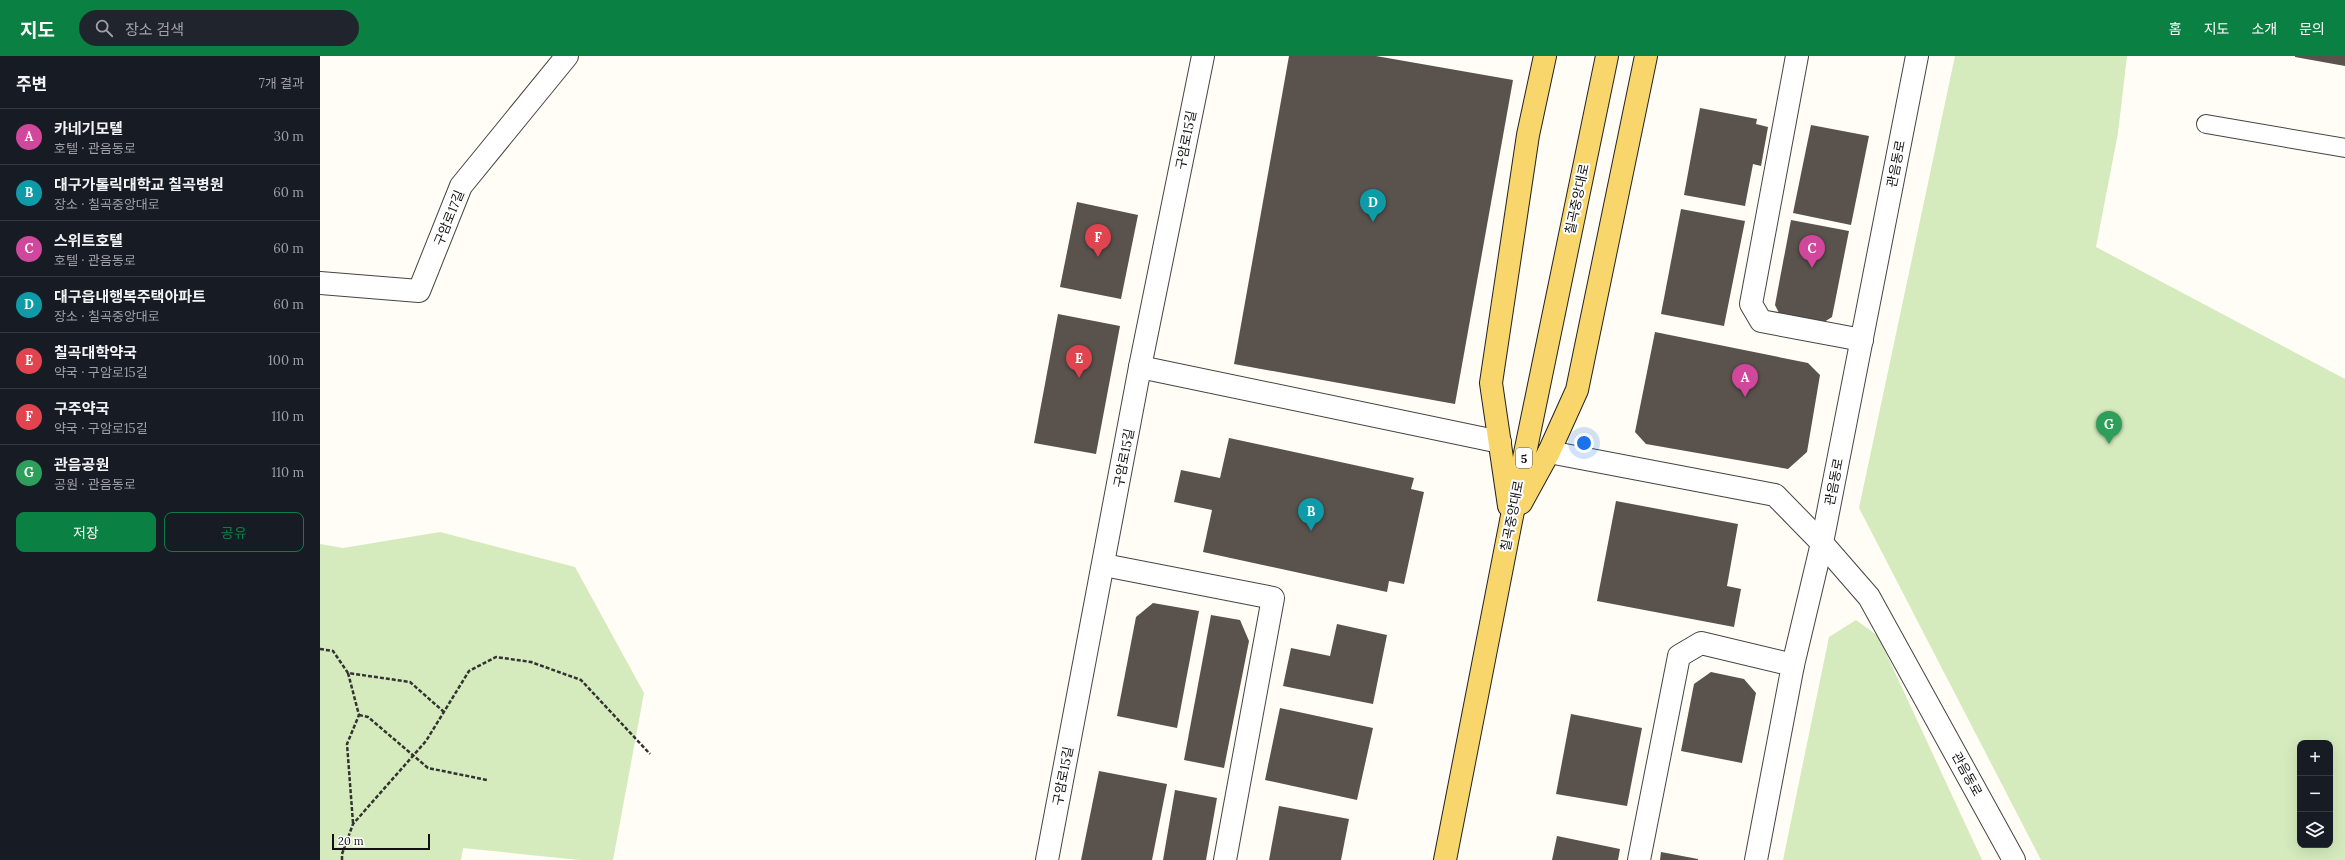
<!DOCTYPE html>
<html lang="ko">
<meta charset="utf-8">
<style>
:root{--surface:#171b24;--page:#20242c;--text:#f1f3f6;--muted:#9ea1a6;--line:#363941;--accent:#0b8043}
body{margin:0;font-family:Lora,"Noto Sans KR",serif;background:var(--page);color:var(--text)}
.controls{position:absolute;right:12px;bottom:12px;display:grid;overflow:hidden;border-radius:8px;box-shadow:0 4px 16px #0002}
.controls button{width:36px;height:36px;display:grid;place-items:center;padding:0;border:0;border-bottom:1px solid var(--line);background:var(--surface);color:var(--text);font:20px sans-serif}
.scale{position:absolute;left:12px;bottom:10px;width:98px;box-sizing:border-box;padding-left:4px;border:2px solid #111;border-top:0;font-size:11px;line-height:14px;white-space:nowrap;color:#111;-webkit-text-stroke:3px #fff;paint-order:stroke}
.you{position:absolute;left:1264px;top:387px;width:14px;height:14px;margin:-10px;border:3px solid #fff;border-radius:50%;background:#1a73e8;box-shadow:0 0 0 6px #1a73e833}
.badge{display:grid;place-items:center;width:26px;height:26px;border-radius:50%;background:var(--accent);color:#fff;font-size:13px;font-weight:700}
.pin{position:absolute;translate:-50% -33px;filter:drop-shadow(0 1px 2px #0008)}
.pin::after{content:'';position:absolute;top:21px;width:14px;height:12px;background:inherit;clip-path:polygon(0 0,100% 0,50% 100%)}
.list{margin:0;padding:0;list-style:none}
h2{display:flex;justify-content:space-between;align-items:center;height:52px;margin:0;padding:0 16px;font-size:17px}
h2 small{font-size:13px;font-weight:400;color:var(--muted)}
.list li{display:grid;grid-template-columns:26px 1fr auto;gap:12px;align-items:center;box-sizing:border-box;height:56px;padding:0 16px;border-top:1px solid var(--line)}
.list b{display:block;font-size:15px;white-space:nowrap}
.list p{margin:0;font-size:13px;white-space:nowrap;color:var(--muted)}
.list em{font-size:13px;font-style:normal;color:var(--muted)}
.actions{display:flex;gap:8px;padding:12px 16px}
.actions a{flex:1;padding:9px 0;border:1px solid var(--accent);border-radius:8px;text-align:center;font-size:14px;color:var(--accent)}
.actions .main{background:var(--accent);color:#fff}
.icon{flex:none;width:22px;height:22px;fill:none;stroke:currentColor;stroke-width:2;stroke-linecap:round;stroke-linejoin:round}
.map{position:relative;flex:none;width:2025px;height:804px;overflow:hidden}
header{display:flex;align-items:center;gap:24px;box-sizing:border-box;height:56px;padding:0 20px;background:var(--accent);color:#fff}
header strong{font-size:19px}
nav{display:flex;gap:22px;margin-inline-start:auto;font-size:14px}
.search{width:280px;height:36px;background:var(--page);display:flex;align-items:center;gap:10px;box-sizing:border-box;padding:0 14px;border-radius:22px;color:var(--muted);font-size:15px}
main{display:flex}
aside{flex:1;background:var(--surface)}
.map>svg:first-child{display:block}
.green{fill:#d5ebbd;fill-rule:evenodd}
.building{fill:#5a524d}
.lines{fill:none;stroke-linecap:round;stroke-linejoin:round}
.service-casing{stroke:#444;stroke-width:20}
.minor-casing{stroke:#444;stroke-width:24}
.primary-casing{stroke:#222;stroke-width:24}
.path{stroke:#333;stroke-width:2.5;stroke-dasharray:4 2;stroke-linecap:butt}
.service{stroke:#fff;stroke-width:18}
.minor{stroke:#fff;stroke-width:22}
.primary{stroke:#f9d66b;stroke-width:22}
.labels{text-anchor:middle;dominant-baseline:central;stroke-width:4;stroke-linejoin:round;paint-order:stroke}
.shield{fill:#fff;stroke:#585858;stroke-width:1}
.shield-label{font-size:12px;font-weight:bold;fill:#111}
.street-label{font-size:13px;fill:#111;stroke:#fff}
</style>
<header>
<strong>지도</strong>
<div class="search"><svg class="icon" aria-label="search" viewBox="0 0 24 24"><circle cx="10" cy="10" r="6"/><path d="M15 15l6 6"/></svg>장소 검색</div>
<nav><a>홈</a><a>지도</a><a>소개</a><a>문의</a></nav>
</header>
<main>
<aside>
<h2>주변<small>7개 결과</small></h2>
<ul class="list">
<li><span class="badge" style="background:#d1479c">A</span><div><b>카네기모텔</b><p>호텔 · 관음동로</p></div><em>30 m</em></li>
<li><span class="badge" style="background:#0f9aa8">B</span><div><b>대구가톨릭대학교 칠곡병원</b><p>장소 · 칠곡중앙대로</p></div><em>60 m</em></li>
<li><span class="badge" style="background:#d1479c">C</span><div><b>스위트호텔</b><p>호텔 · 관음동로</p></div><em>60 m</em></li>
<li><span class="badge" style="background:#0f9aa8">D</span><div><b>대구읍내행복주택아파트</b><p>장소 · 칠곡중앙대로</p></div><em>60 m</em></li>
<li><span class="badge" style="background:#e0444e">E</span><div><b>칠곡대학약국</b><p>약국 · 구암로15길</p></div><em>100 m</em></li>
<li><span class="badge" style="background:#e0444e">F</span><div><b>구주약국</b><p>약국 · 구암로15길</p></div><em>110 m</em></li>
<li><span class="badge" style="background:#2e9e5b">G</span><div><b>관음공원</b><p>공원 · 관음동로</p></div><em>110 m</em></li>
</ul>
<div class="actions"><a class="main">저장</a><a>공유</a></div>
</aside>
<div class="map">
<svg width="2025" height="804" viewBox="0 0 2025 804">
<rect width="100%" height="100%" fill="#fffdf5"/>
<g class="green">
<path d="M1635,0h172l-9,77 -22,114 249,132v481h-304l-182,-352zM1980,687h30v102h-30z"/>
<path d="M120,476l135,35 69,126 -31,167h-34l-116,-12 -2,12h-141v-316l23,4z"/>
<path d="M1536,564l22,16 104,224h-199l46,-223z"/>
</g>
<g class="building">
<path d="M969,0h87l137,24 -58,324 -221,-40z"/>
<path d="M2025,0v10l-50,-9v-1z"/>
<path d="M1380,52l57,11 -1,5 12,3 -7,39 -8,-2 -8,42 -61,-11z"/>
<path d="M1491,69l58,11 -18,89 -58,-12z"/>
<path d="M757,146l61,13 -17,84 -61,-12z"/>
<path d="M1361,153l64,12 -21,105 -63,-12z"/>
<path d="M1471,164l58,11 -17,86 -11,7 -40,-7 -6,-12z"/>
<path d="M738,258l62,12 -24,128 -62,-11z"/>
<path d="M1335,276l153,31 12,12 -13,77 -19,17 -142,-25 -11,-12z"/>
<path d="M909,382l185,40 -3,11 13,3 -20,92 -15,-3 -2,11 -184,-40 9,-42 -38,-8 7,-32 39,8z"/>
<path d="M1296,445l122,23 -11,62 14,3 -7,38 -137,-26z"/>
<path d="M833,547l46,8 -22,117 -60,-12 19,-99z"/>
<path d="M891,559l29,5 9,21 -25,127 -40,-8z"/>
<path d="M1017,568l50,11 -14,69 -90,-18 8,-38 39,8z"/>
<path d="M1391,616l33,7 12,14 -14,70 -61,-12 13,-67z"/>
<path d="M960,652l93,20 -16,72 -92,-20z"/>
<path d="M1251,658l71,14 -15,78 -71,-12z"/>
<path d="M779,715l68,13 -15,76h-71z"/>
<path d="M855,734l42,8 -11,62h-43z"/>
<path d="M959,750l70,13 -8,41h-72z"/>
<path d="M1237,780l63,13 -2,11h-66z"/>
<path d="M1341,796l37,7v1h-38z"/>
</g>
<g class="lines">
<g class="service-casing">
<path id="service" d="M1886,68l139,24"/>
</g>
<g class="minor-casing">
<g id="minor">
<path d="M1477,0l-46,248 10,17 101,19"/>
<path d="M1597,0l-95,487 47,54 145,263"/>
<path d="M0,227l99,8 42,-105 106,-130"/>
<path d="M820,311l360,75"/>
<path d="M1229,396l226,43 47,48 -29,122 -37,195"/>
<path d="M784,509l169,33 -48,262"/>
<path d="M727,804l93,-493 63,-311"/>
<path d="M1319,804l40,-204 22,-13 92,22"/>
</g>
</g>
<g class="primary-casing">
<g id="primary">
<path d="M1201,447l28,-51 28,-62 69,-334"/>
<path d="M1189,450l-18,-123 37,-248 17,-79"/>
<path d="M1125,804l66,-339 96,-465"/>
</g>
</g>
<g class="path">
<path d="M0,593l13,2 15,22 62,9 34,30"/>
<path d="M28,617l11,42 -12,29 6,79"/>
<path d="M39,659l9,2 60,51 59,12"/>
<path d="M22,804v-6l11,-30 73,-83 43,-70 27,-14 35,5 50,18 69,74"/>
</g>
<use href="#service" class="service"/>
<use href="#minor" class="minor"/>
<use href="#primary" class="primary"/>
</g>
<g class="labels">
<rect class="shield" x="1196" y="392" width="16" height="20" rx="3"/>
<g class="shield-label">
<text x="1204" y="402">5</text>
</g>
<g class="street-label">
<text transform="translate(866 84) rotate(-79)">구암로15길</text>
<text transform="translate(1576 108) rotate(-79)">관음동로</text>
<text transform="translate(1257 143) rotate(-78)">칠곡중앙대로</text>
<text transform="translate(129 162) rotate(-68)">구암로17길</text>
<text transform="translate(804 402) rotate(-79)">구암로15길</text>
<text transform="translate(1514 426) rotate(-79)">관음동로</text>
<text transform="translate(1192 460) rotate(-79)">칠곡중앙대로</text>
<text transform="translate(1647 718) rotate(61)">관음동로</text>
<text transform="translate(743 720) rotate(-79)">구암로15길</text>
</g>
</g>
</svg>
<div class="controls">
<button>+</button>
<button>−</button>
<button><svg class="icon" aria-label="layers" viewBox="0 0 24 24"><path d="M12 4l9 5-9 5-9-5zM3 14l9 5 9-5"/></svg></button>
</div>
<div class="scale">20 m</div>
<div class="you"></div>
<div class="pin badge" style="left:1425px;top:341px;background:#d1479c">A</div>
<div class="pin badge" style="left:991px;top:475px;background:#0f9aa8">B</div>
<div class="pin badge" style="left:1492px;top:212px;background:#d1479c">C</div>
<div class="pin badge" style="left:1053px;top:166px;background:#0f9aa8">D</div>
<div class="pin badge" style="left:759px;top:322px;background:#e0444e">E</div>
<div class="pin badge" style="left:778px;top:201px;background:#e0444e">F</div>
<div class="pin badge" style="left:1789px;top:388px;background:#2e9e5b">G</div>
</div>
</main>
